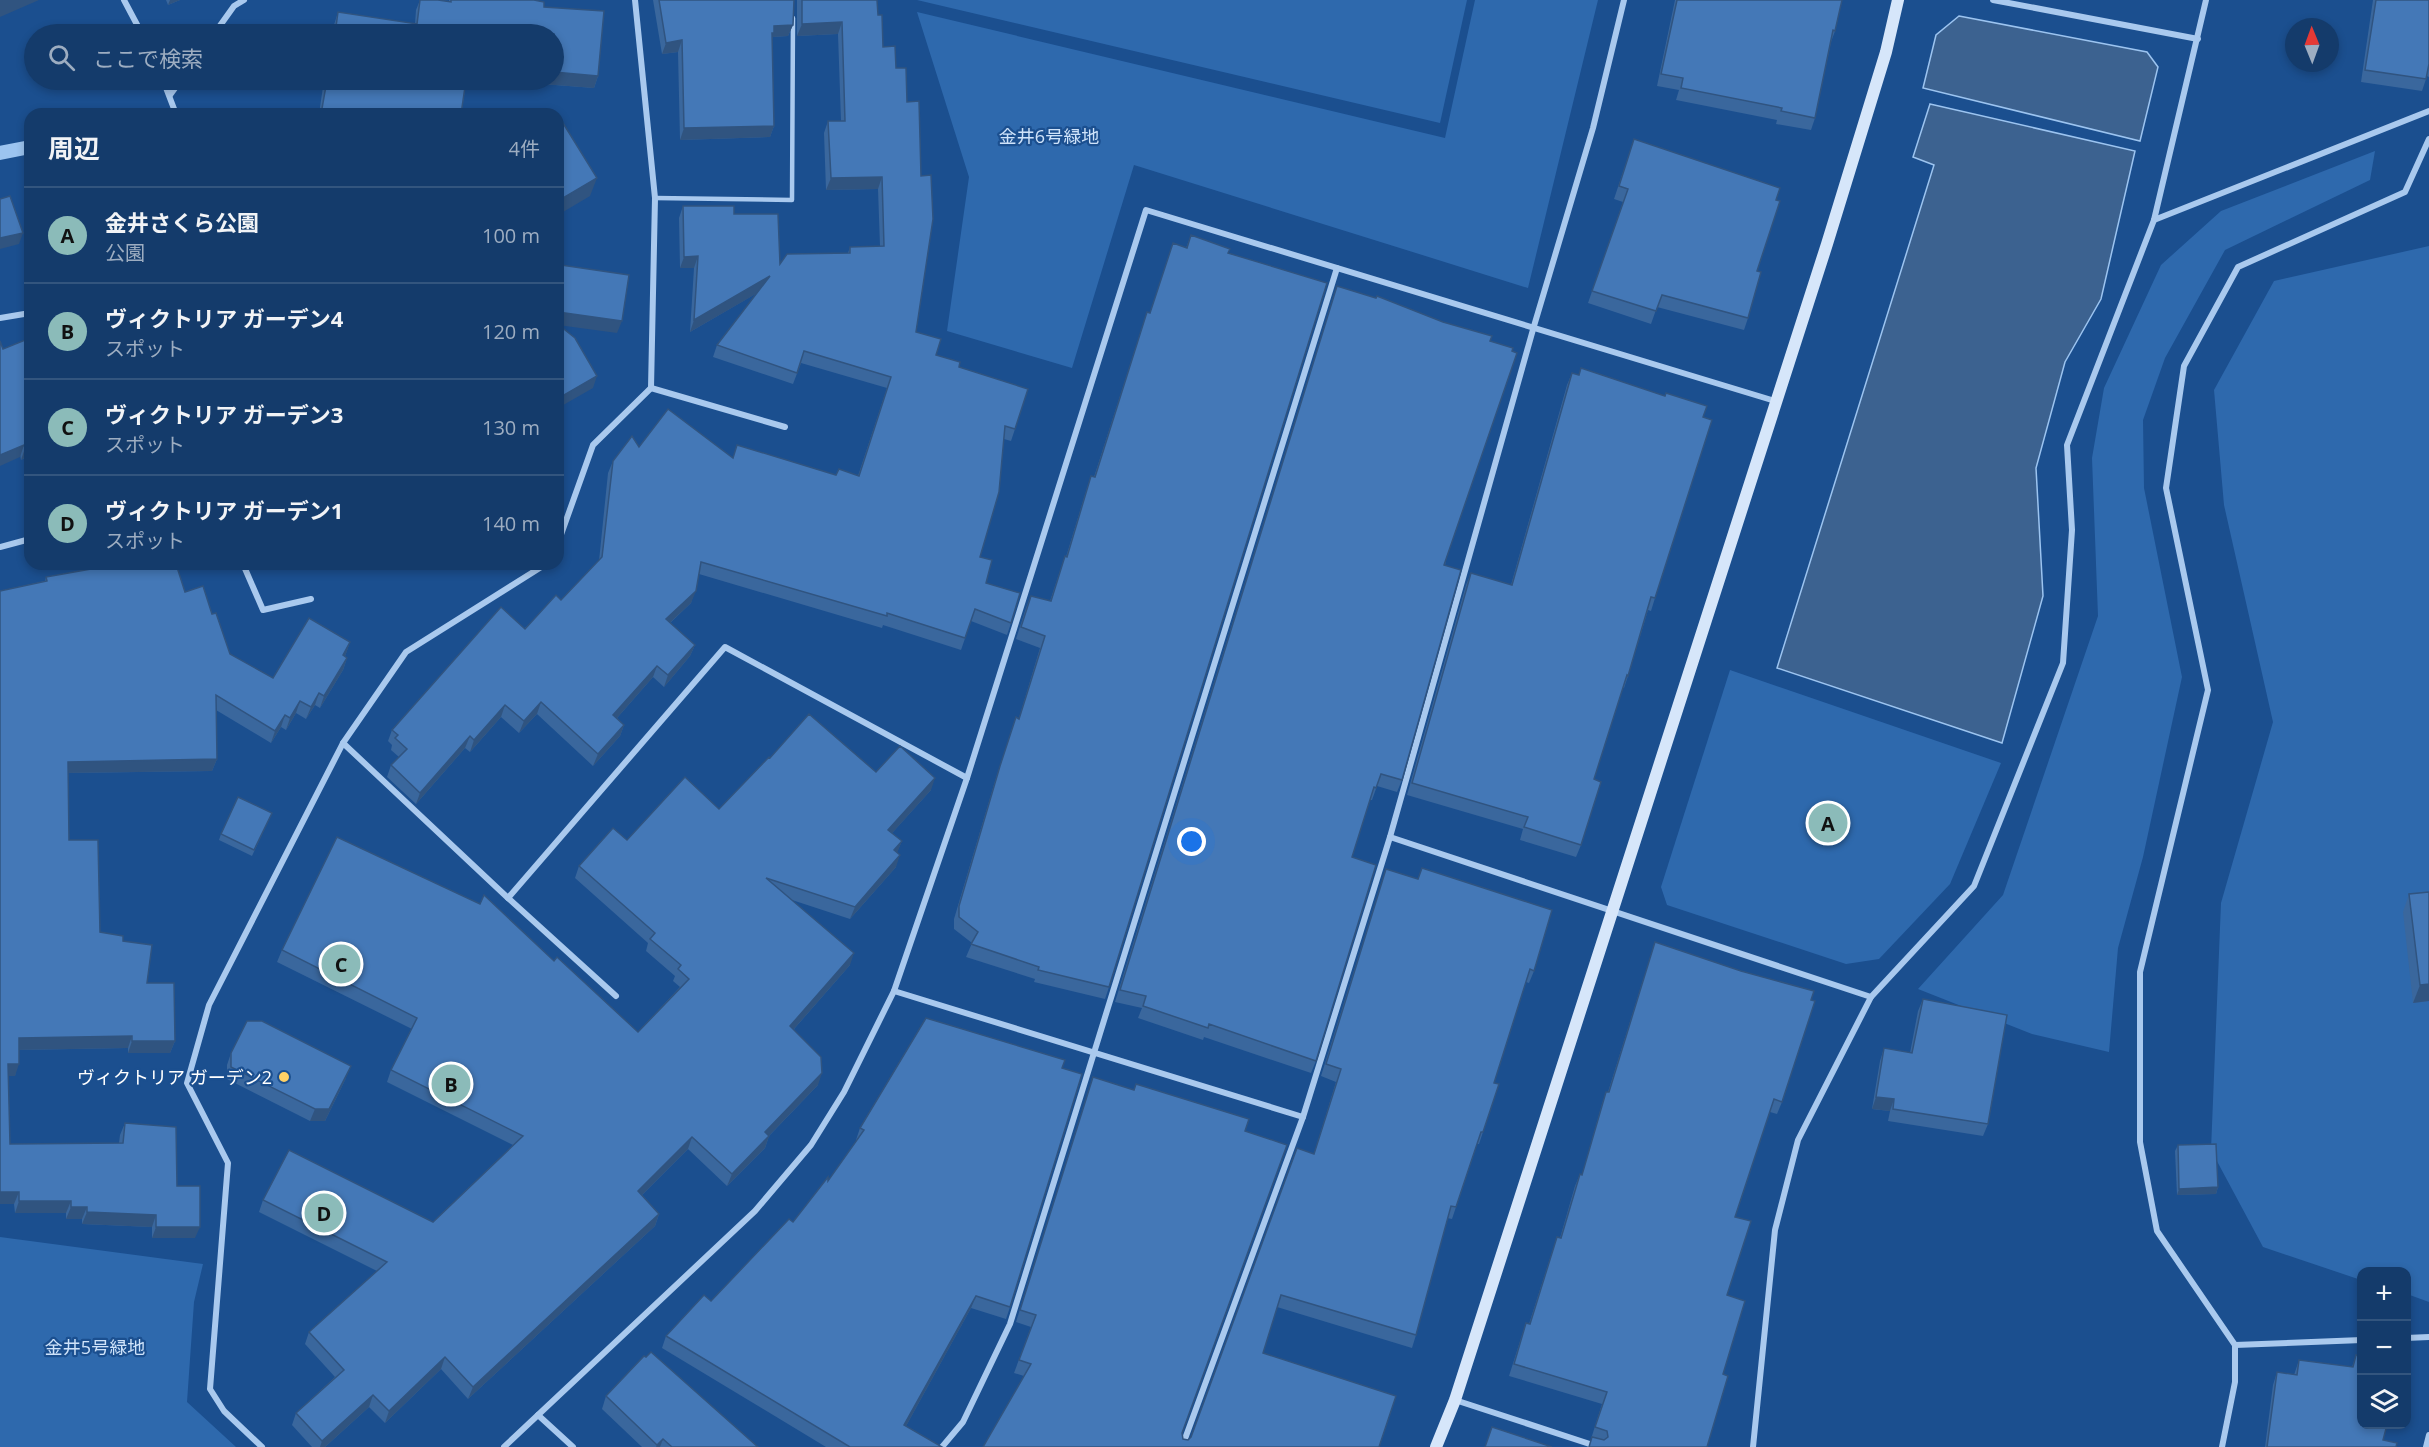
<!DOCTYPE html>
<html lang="ja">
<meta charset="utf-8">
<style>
:root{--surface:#143b6b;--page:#1d4271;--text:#f1f3f6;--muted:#9dadc1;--line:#33557e;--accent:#8bbbb9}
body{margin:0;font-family:"Open Sans","Noto Sans JP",sans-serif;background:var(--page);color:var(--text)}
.controls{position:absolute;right:18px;bottom:18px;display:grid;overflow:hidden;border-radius:12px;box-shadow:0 3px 9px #0003}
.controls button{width:54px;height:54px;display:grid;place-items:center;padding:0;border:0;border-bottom:2px solid var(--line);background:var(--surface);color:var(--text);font:30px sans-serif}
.compass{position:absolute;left:2285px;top:18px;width:54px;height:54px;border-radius:50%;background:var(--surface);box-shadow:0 3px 9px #0003;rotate:359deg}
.you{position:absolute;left:1192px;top:842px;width:21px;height:21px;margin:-15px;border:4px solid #fff;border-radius:50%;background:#1a73e8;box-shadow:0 0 0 9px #1a73e833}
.badge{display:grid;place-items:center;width:39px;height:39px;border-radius:50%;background:var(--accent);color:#111;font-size:20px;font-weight:700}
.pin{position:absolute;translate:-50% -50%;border:3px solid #fff;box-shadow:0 2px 6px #0006}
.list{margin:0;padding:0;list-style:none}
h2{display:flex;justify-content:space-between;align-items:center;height:78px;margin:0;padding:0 24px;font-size:26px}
h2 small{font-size:20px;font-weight:400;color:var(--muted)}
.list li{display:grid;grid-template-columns:39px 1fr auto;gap:18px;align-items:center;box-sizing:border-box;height:96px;padding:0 24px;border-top:2px solid var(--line)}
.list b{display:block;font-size:22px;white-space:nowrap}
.list p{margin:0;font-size:20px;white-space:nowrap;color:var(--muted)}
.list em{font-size:20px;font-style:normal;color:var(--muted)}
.icon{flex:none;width:33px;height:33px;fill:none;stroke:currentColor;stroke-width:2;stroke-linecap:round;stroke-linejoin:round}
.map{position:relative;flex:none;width:2429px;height:1447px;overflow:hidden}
.search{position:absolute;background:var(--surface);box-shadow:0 3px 9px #0003;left:24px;top:24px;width:540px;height:66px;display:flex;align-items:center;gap:15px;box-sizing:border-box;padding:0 21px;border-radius:33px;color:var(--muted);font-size:22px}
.panel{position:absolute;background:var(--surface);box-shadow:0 3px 9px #0003;left:24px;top:108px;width:540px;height:462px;border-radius:18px}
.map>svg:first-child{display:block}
.green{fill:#2e69ad}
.water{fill:#3c6290;stroke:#9cc4f0;stroke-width:1.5}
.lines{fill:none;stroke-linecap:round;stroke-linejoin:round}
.stream{stroke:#9cc4f0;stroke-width:14}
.lane{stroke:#a9c9ee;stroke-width:4.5}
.street{stroke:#a9c9ee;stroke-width:6}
.secondary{stroke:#d6e6fa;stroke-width:12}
.wall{fill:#3a679d}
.shaded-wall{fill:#305480}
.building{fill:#4478b7;stroke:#305480;stroke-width:1.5}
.poi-dot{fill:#ffd166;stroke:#1b4f8f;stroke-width:2}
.labels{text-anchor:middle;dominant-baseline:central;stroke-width:4.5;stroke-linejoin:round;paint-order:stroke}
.park-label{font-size:18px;fill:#cfe3fa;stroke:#1b4f8f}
.poi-label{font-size:18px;fill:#fff;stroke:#1b4f8f;text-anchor:end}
</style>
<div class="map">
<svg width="2429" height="1447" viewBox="0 0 2429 1447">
<rect width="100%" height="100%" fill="#1b4f8f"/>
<g class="green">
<path d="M917,0h550l-27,123z"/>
<path d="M1475,0h123l-70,288 -394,-123 -62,203 -125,-37 22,-154 -52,-165 528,126z"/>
<path d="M2375,151l-5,29 -145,70 -60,108 -22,62 1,68 38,189 -39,180 -25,91 -9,104 -77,-18 -114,-45 85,-94 95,-279 -6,-158 12,-70 57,-123 60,-54z"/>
<path d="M2429,246v1056l-22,-8 -1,-22h-44l-1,8 -98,-33 -52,-97 10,-247 52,-181 -49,-217 -10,-115 60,-109z"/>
<path d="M1730,670l271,93 -51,121 -71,75 -33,5 -179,-59 -6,-18z"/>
<path d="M0,1237l203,27 -9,38 -7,100 49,45h-236z"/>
</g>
<g class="water">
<path d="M1959,16l188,36 11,15 -18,74 -217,-53 13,-53z"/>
<path d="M1930,104l205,47 -34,148 -36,63 -29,106 7,128 -41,147 -225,-75 157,-503 -21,-8z"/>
</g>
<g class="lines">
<path class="stream" d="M0,153l30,-6"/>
<path class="lane" d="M655,198l137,2 1,-182"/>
<g class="street">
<path d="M124,0l18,34"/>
<path d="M1993,0l205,39"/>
<path d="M214,34l20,-28 10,-6"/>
<path d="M163,80l13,34"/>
<path d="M170,95l11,-15"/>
<path d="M2154,220l275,-109"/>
<path d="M0,318l30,-5"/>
<path d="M651,388l134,39"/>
<path d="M558,543l35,-98 58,-57 4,-190 -20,-198"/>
<path d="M0,547l30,-8"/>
<path d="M243,564l20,46 48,-11"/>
<path d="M343,743l165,155 217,-251 242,131"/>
<path d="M1390,837l481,160"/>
<path d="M508,898l108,98"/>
<path d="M894,991l409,126"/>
<path d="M2406,1338l23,-1"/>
<path d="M2235,1345l127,-5"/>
<path d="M1455,1400l144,47"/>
<path d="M538,1415l35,32"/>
<path d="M262,1447l-38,-36 -14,-22 18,-226 -41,-80 22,-78 134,-262 63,-91 140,-88"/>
<path d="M504,1447l251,-236 56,-66 33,-53 50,-101 73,-213 179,-568 629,191"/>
<path d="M942,1447l21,-25 47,-98 327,-1056"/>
<path d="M1182,1447l121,-330 87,-280 144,-511 59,-198 31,-128"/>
<path d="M1753,1447l22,-217 23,-90 73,-143 103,-111 89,-223 9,-133 -5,-85 87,-225 52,-220"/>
<path d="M2222,1447l13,-65v-37l-78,-114 -17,-89v-170l68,-282 -42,-202 18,-122 54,-99 167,-75 24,-53"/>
<path d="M2426,1447l3,-12"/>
</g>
<path class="secondary" d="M1436,1447l19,-47 372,-1156 59,-192 12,-52"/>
</g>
<g class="wall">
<path d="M166,0h14l-12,5z"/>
<path d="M420,0h18l11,1v-1h85l10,7 54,69 -4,12 -52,-4v-4h12v-46h-222l2,-9 4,-13 77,12 1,-14z"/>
<path d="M653,0h141l-1,25 -5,11 -15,1 -1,3 2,86 -4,11 -90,3 -2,-88 -16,2z"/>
<path d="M797,0h80l1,15 5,32 13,21 11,34 9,230 20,23 23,12 56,62 -4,12 -7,-2 -24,118 6,26 25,40 -4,12 -36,-14 -10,29 -78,-25 -1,3 -183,-54 -8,29 -21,20 25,22 -5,11 -26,31 -11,-10 -36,41 7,7 -4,11 -27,30 -56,-52 -18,19 -18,-16 -31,35 -5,-4 -49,56 -29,-27 4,-12 8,-8 -8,-7 1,-5 -4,-4 4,-11 169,-130 38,-39 9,-88 5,-12 26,-14 94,11 4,-13 99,30 22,1 29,-88 -86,-25 -8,21 -80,-27 4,-12 40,-52 -67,39 4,-64h-14l-1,-50 4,-12 51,8 46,50 68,-11 2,-6 30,-1 -2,-57 -52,1 -2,-57 4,-12h13l-3,-87 -41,2z"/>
<path d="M1675,0h167l-7,31 -4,11 -16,76 -4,12 -35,-6 1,-4 -101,-20 3,-10 -22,-4z"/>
<path d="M2373,0h56v77l-2,-1 -5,15 -61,-9z"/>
<path d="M324,80h149l-4,10h-4l-4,24h-142z"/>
<path d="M1630,151l146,49 -19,71 -9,47 -4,12 -87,-23 -6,17 -63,-21 35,-101 -9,-3z"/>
<path d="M1191,235l37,18 -119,734 -4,12 -71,-17 1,-3 -69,-22 6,-14 -18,-14v-10l42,-141 20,-61 3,1 21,-70 -24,-9 10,-31 5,-12 19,5 15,-45 1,1 21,-69 4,-12 3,1 53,-165 3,1 36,-65z"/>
<path d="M1337,286l153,55 -88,439 -5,12 -20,-6 -5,14h-2l-18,57 -36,204 -5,12 -107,-36 -1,3 -65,-22 4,-10 -27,-6z"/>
<path d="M30,338v117l-9,5 -18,-111z"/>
<path d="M1572,373l83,225 -4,13 -3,-1 -20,66 -4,12h-1l-29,91 -13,66 -5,12 -56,-17 3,-11 -116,-34 59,-210 5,-12 40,12 56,-200z"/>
<path d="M89,564h87l9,28 27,22 18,40 43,24 77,-36 -5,14 2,2 -4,12 -23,38 -5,-3 -9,14 -10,-6 -10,17 -5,-3 -10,16 -55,-33 1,49 -5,12 -144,2 1,67 31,92 23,9 24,42 28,58 -5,12h-42v-5l-109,2 -4,26h-7l2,68 109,-1 1,-8 5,-12 52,63 18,52h-43v-11l-70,-3v-5h-16v-6h-51l-1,-9h-14v-613l45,-10 1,-4 44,-8z"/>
<path d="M770,758l106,14 55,18 -39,43 10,8 -5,11 -1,15 -46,52 -58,-19 58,65 -56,64 24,56 -49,51 -4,12 -38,38 -39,-37 -46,46 17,19 -4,12 -187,173 -27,-30 -56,54 -16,-16 -44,40h-13l-20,-22 4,-12 39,-36 -30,-33 4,-12 68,-61 -118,-59 4,-12 170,22 80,-77 -126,-63 4,-12 21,-41 -135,-67 5,-12 272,11 84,71 42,-45 -7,-6 2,-5 -29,-25 2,-8 -73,-65 4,-12 48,-26 92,-31z"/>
<path d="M269,819l-17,37 -33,-16 2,-6z"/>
<path d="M1422,868l112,103 -5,12 -3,-1 -32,101 -11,49 -4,12h-2l-25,75 -5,-1 -31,117 -4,13 -135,-41 -14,46 116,94h-396l41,-71 -10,-3 17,-46 -15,-5 77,-245 152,54 -63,302 1,6 5,1 3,-3 123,-283 22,-72 -15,-6 65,-207 32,10z"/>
<path d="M2429,892v109l-16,2 -10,-91 6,-18z"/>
<path d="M1655,942l127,160 -5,12 -7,-2 -35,105 -8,78 -4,79 -16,73 -116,-8 11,-35 -93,-28 13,-41 4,-12 3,1 24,-75 4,-12 3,1 15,-52 5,-12 2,1 20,-71 4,-12h2z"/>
<path d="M1923,999l65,125 -5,12 -95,-15 2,-10 -18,-2 8,-48 4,-13 26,5 8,-42z"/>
<path d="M231,1053l115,25 -21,43h-15l-83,-42v-14z"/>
<path d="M1062,1068l-52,239 -4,12 -35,-11 -65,118 36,21h-116l-164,-99 4,-12 45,-35 82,-79 35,-41 29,-40 -1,-1 4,-12z"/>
<path d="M2178,1145l40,42 -2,7 -39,1 -2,-44z"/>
<path d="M2356,1355l27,85 14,3 -132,4 8,-62 4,-13 17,3 5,-15 53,7z"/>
<path d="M606,1396l152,51h-116l-40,-38z"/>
</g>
<g class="shaded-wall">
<path d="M0,0h39l-39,17z"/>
<path d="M170,0h10l-12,5z"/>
<path d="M842,22l-4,12 -41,2 5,-12z"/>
<path d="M793,25l-5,11 -15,1 -3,7h-3l7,-18z"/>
<path d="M682,40l-4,12 -16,2 4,-11z"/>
<path d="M554,72l44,4 -4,12 -52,-4 1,-4h11z"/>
<path d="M466,80h7l-4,10 -7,-1z"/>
<path d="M774,126l-4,11 -90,3 4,-12z"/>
<path d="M882,177l-4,12 -52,1 5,-12z"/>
<path d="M597,178l-7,18 -32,19v-14z"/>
<path d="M23,233l-4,11 -19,5v-11z"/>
<path d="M698,256l-4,12h-14l4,-11z"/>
<path d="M770,276l-4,12 -76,44 4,-12z"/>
<path d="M558,312l64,9 -5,12 -59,-8z"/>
<path d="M597,376l-4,12 -35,20v-7l1,-3z"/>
<path d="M24,445l-4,12 -20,9v-11z"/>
<path d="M30,445v10l-9,5 4,-12z"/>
<path d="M696,591l-5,12 -30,28 5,-12z"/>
<path d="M350,642l-4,12 -8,13 5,-12z"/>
<path d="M695,645l-5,11 -26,31 4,-12z"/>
<path d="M347,658l-4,12 -23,38 4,-12z"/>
<path d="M657,666l-4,11 -44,50 4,-12z"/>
<path d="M319,693l-4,12 -9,14 5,-12z"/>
<path d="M300,701l-4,12 -10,17 4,-12z"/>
<path d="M541,702l-4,12 -18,19 5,-12z"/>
<path d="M505,705l-4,12 -31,35 4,-12z"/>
<path d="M285,715l-4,12 -10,16 4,-12z"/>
<path d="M624,725l-4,11 -27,30 5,-12z"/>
<path d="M470,736l-5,12 -49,56 4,-11z"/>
<path d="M217,759l-5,12 -148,2 4,-11z"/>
<path d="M935,778l-4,12 -47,52 4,-12z"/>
<path d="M902,841l-5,12 -3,-3z"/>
<path d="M900,855l-4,12 -46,52 5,-12z"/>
<path d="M854,953l-4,12 -64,73 4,-12z"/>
<path d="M2429,984v17l-16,2 7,-18z"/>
<path d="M132,1036l-4,12 -113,2 4,-12z"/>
<path d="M132,1041h43l-5,12h-42z"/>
<path d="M8,1064h11l-4,12h-11z"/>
<path d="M351,1066l-5,12 -21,43h-15l5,-12z"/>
<path d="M822,1073l-4,12 -57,59 4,-12z"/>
<path d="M1876,1097l18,2 -4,12 -18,-2z"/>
<path d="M769,1136l-4,12 -38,38 5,-12z"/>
<path d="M692,1137l-4,12 -54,54 4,-12z"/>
<path d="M2218,1187l-2,7 -39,1 2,-6z"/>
<path d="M0,1192h19l-5,12h-14z"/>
<path d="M19,1201h52l-5,12h-51z"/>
<path d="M71,1207h16l-5,12h-16z"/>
<path d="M87,1212l69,3 -4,12 -70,-3z"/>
<path d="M659,1214l-4,12 -187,173 5,-12z"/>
<path d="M156,1227h44l-5,11h-43z"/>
<path d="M976,1296l-5,12 -71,129 4,-12z"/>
<path d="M445,1357l-4,12 -56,54 4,-12z"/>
<path d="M373,1395l-4,12 -44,40h-5l2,-6z"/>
<path d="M663,1439l-3,8h-4l1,-2z"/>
</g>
<g class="building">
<path d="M420,0h18l13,2v-2h83l10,2v5l60,4 -6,65 -44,-4v-38h-219l3,-22 79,12z"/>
<path d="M659,0h135l-1,25 -19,1v7h-2l2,93 -90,2 -2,-88 -16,3z"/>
<path d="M802,0h75l1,15h4l1,32 12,-1 1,22h10l1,34 12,-1 2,75 10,-1 2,44 -17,113 25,7 -5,16 24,7 -1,5 69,22 -13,40 -10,-3 -6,66 -19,65 12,3 -6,23 34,10 -9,30 -36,-14 -10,29 -78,-25v3l-186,-54 -5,29 -30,28 29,26 -27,30 -11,-9 -44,49 11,10 -26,29 -57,-52 -17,19 -19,-16 -31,35 -4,-4 -50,57 -29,-28 16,-16 -12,-11 3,-3 -6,-5 109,-123 24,22 31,-34 5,5 41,-43 11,-96 19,-25 7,11 29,-38 65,49 4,-13 99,30 3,-6 20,7 32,-99 -87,-26 -7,22 -80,-28 53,-69 -76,44 4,-64 -14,1 -1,-51h51v8h44l2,50 7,-10 63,-1v-6l34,-1 -2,-69 -51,1 -3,-57h17l-3,-99 -40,2z"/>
<path d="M1677,0h165l-7,31 -2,-1 -18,88 -34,-7 1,-3 -101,-20 2,-10 -22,-4z"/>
<path d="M2376,0h53v64l-3,15 -61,-9z"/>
<path d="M327,80h139l-5,34h-140z"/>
<path d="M558,115l39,63 -39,23z"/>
<path d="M1634,139l146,49 -4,12 4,1 -23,70 4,1 -13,46 -86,-23 -6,16 -64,-20 36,-102 -9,-3z"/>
<path d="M10,196l13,37 -23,5v-39z"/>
<path d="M1191,235l39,14 -2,4 99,30 -218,704 -71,-17 1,-3 -68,-23 7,-12 -19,-15v-11l41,-140 16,-49 3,2 26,-83 -24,-9 10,-31 20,5 14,-45 2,1 24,-81 4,1 52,-165 3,1 23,-70 14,5z"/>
<path d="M561,265l68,10 -7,46 -64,-9v-27z"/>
<path d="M1337,286l39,12 1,-2 66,26 49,14 -2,5 23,7 -1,3 5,2 -73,212 17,5 -59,210 -21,-6 -5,14 -2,-1 -22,70 24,8 -60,196 -107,-37 -1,4 -65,-22 3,-10 -26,-6z"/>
<path d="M560,326l15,12 22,38 -38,22 -1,-2v-69z"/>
<path d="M30,338v107l-5,3 -1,-3 -24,10v-114l3,8z"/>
<path d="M1581,368l84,28 1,-3 41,13 -4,11 9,3 -57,178 -4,-1 -23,79 -1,-1 -33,104 7,3 -20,63 -57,-18 4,-10 -116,-34 59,-210 41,12 60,-212 7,2z"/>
<path d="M96,564h80l9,28 18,-6 9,28 4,-1 14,41 43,24 36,-60 41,24 -7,13 4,3 -23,38 -5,-3 -8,14 -11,-6 -10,17 -5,-3 -10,16 -59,-36 1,64 -149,3 1,78h29l2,92 23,4v5l29,4 -5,38h27l1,58h-43v-5l-113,2v26h-11l2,80 113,-1 2,-20 51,4 1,59h23v41h-44v-12l-69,-3v-5h-16v-6h-52v-9h-19v-601l47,-10 -1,-4 50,-9z"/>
<path d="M809,714l67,58 24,-26 35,32 -47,52 14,11 -8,9 6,5 -45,52 -89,-29 88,75 -64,73 31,31 1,16 -57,59 4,4 -37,38 -40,-37 -54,54 21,23 -186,173 -28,-30 -56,54 -16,-16 -51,46 -26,-28 48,-43 -35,-38 78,-70 -124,-62 26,-50 144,72 90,-86 -132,-66 26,-52 -135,-68 55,-113 143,67 4,-9 70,66 3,-4 81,75 51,-53 -11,-10 3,-4 -31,-26 5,-6 -76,-67 34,-38 14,12 58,-63 34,32 50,-52 1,1z"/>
<path d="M238,797l34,16 -18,37 -33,-16z"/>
<path d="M1422,868l130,42 -18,61 -4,-2 -36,114 5,1 -16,48h-2l-25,75 -5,-1 -35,129 -135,-40 -18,58 133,43 -17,51h-396l48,-83 -12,-4 17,-45 -16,-5 73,-233 41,13 2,-6 113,35 -4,12 42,14 -105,288 1,6 5,1 3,-3 106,-289 17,6 27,-85 -15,-5 60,-195 32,10z"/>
<path d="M2429,892v92l-9,1 -11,-91z"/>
<path d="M1655,942l86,29 73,20 -3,9 4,1 -33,101 -8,-3 -39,118 16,4 -24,74 18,6 -22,73 5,2 -21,71h-118l3,-10 12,3 4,-3 -1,-6 -12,-4 12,-35 -93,-28 12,-41 4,1 27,-87 4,1 19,-64 2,1 24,-83h3z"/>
<path d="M1923,999l84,16 -19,109 -95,-15 1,-10 -18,-2 8,-49 28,5z"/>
<path d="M926,1018l139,42 -3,8 20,6 -72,233 -34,-11 -72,129 38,22h-92l-184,-111 38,-41 7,6 78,-82 4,3 35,-45v4l36,-51 -4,-2z"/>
<path d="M247,1021h15l89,45 -22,43h-14l-84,-42v-14z"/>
<path d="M2216,1144l2,43 -39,2 -1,-44z"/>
<path d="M651,1352l107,95h-86l-9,-8 -6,6 -51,-49 38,-40 2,1z"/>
<path d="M2356,1355l5,1v69h26l-4,15 14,3 -1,4h-129l10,-75 20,3 2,-15 54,7z"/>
<path d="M1492,1427l60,20h-67z"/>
</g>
<circle class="poi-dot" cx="284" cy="1077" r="6"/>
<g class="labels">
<g class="park-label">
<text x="1049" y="136">金井6号緑地</text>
<text x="95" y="1347">金井5号緑地</text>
</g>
<g class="poi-label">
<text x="272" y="1077">ヴィクトリア ガーデン2</text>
</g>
</g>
</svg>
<div class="controls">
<button>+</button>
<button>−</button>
<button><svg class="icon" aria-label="layers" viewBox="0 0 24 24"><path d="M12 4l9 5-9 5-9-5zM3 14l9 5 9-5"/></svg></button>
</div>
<svg class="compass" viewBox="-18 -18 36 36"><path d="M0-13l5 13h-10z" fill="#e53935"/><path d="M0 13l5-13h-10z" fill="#9dadc1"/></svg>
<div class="you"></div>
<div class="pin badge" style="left:1828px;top:823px">A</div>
<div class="pin badge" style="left:451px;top:1084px">B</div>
<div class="pin badge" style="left:341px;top:964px">C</div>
<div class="pin badge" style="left:324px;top:1213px">D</div>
<div class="search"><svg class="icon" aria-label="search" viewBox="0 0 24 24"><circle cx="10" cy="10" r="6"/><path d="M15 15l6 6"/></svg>ここで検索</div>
<section class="panel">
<h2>周辺<small>4件</small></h2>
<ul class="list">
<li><span class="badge">A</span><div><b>金井さくら公園</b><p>公園</p></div><em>100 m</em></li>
<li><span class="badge">B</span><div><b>ヴィクトリア ガーデン4</b><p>スポット</p></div><em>120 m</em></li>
<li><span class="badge">C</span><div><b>ヴィクトリア ガーデン3</b><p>スポット</p></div><em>130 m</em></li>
<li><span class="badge">D</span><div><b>ヴィクトリア ガーデン1</b><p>スポット</p></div><em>140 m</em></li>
</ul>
</section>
</div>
